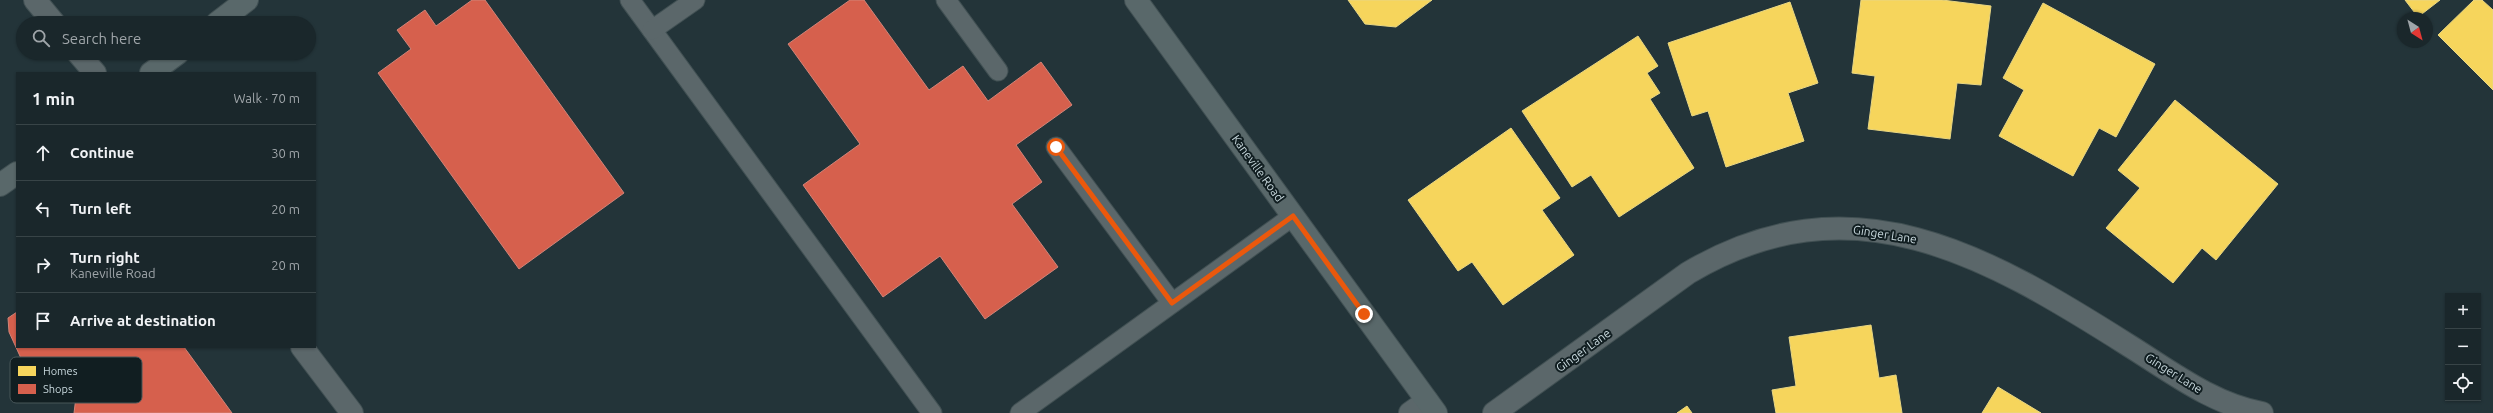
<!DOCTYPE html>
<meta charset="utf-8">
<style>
:root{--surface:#1a272b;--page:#273337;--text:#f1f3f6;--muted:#9fa5a9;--line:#384447}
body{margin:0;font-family:Ubuntu,sans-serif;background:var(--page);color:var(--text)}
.controls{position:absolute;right:12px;bottom:12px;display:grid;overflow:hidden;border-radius:0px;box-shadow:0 1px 3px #0004}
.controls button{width:36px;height:36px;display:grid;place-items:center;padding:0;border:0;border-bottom:1px solid var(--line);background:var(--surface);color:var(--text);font:20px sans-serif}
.compass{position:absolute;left:2397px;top:12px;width:36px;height:36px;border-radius:50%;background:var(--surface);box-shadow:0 1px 3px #0004;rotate:144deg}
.stop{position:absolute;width:12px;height:12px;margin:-9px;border:3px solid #ea580c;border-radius:50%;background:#fff}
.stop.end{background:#ea580c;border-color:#fff;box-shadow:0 1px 4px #0008}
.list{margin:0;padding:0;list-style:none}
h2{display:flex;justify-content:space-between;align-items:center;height:52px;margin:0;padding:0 16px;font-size:17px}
h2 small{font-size:13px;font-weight:400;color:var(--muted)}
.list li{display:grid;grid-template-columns:26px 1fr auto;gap:12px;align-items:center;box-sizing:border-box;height:56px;padding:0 16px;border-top:1px solid var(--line)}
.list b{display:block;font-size:15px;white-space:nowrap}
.list p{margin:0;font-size:13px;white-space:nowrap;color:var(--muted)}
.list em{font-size:13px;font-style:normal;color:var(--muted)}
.icon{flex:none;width:22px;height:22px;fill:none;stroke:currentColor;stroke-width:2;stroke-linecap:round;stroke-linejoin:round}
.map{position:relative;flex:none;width:2493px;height:413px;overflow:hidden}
.search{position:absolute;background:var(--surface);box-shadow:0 1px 3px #0004;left:16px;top:16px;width:300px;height:44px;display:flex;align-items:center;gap:10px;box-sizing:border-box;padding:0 14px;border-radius:22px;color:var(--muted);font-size:15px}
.panel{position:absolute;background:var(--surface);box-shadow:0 1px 3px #0004;left:16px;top:72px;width:300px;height:276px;border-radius:0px}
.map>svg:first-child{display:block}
.homes{fill:#f6d55c;stroke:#e8d683}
.shops{fill:#d6604d;stroke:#d28478}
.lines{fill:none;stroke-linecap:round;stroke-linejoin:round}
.lane-casing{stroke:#415053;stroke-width:21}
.street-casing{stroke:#415053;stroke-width:24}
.secondary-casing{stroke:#415053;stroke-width:24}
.lane{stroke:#5b676a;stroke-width:19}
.street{stroke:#5b676a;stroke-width:22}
.secondary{stroke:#59686a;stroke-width:22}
.route{stroke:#ea580c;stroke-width:5}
.labels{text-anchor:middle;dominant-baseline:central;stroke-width:4;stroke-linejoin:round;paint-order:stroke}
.street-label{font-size:12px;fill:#c8d8dd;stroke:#111e21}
.key{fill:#111e21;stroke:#485659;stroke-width:1}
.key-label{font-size:11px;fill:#c8d8dd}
</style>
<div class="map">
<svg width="2493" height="413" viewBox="0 0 2493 413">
<rect width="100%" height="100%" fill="#233439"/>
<g class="homes">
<path d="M1348,0h84l-36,27 -31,-3z"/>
<path d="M1861,0h81l49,6 -10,79 -24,-2 -7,56 -82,-10 7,-53 -23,-3z"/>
<path d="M2405,0h35l-22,17z"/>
<path d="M2474,0h8l11,10v80l-55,-55z"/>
<path d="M1790,2l28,81 -30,10 16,48 -78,26 -18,-56 -16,5 -24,-73z"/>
<path d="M2043,3l112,61 -39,73 -17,-9 -26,48 -74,-40 25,-46 -21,-12z"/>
<path d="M1638,36l20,30 -11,7 13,20 -10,6 44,69 -75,49 -28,-42 -19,12 -50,-76z"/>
<path d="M2175,100l103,84 -62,76 -14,-12 -29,35 -67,-55 34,-40 -22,-18z"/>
<path d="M1511,128l49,70 -18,12 32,45 -71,50 -31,-43 -14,9 -50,-71z"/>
<path d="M1871,325l8,53 17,-3 6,38h-126l-4,-23 24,-4 -7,-49z"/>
<path d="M1998,387l43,26h-59z"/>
<path d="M1687,406l5,7h-15z"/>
</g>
<g class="shops">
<path d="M472,0h13l139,193 -105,76 -141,-196 33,-24 -14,-19 28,-20 11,16z"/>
<path d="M850,0h14l65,90 34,-24 25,35 53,-39 31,43 -56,40 26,37 -30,22 46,63 -73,52 -45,-63 -57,41 -80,-112 57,-41 -72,-100z"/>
<path d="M17,312v35h167l48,66h-158l2,-16 -18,-5 -18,-10 -15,-15 -16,-35 -1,-14z"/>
</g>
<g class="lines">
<g class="lane-casing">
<g id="lane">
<path d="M630,0l302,413"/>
<path d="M946,0l52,71"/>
<path d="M652,30l43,-30"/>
<path d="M1056,147l116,156"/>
<path d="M1020,413l273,-197"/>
</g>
</g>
<g class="street-casing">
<g id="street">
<path d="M35,0l19,23"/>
<path d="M78,53l17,20"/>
<path d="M302,347l50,66"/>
<path d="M1410,413l17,-12"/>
<path d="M1494,413l194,-140c163,-97 298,-18 440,72 42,26 84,59 134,68"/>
</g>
</g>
<g class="secondary-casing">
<g id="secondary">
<path d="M1136,0l300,413"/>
<path d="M217,23l30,-23"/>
<path d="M151,73l27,-20"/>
<path d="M0,185l17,-12"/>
</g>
</g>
<use href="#lane" class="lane"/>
<use href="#street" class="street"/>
<use href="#secondary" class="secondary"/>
</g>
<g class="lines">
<path class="route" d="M1056,147l116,156 121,-87 71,98"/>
</g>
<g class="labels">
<g class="street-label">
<text transform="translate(1258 168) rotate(54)">Kaneville Road</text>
<text transform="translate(1885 234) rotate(9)">Ginger Lane</text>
<text transform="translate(1583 350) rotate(-36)">Ginger Lane</text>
<text transform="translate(2174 373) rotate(32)">Ginger Lane</text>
</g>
</g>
<rect x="10" y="357" width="132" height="46" rx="6" class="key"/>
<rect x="18" y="366" width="18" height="10" fill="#f6d55c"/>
<rect x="18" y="384" width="18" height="10" fill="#d6604d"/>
<g class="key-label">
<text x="43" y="375">Homes</text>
<text x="43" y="393">Shops</text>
</g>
</svg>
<div class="controls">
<button>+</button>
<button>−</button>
<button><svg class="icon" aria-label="locate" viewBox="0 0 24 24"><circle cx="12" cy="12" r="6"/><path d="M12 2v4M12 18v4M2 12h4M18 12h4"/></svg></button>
</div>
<svg class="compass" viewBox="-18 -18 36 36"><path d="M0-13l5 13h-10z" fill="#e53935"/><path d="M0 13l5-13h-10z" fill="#9fa5a9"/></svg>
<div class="stop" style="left:1056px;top:147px"></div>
<div class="stop end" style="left:1364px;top:314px"></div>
<div class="search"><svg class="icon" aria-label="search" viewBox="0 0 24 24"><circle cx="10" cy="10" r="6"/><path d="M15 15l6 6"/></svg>Search here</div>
<section class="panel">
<h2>1 min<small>Walk · 70 m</small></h2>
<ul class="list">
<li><svg class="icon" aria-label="ahead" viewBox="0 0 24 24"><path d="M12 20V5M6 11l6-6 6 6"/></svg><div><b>Continue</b></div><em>30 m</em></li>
<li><svg class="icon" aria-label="left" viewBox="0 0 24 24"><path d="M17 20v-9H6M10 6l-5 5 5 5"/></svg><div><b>Turn left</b></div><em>20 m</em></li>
<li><svg class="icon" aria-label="right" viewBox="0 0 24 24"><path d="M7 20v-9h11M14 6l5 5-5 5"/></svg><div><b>Turn right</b><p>Kaneville Road</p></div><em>20 m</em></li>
<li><svg class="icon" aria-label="arrive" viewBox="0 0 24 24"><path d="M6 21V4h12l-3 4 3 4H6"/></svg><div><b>Arrive at destination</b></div></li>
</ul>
</section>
</div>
